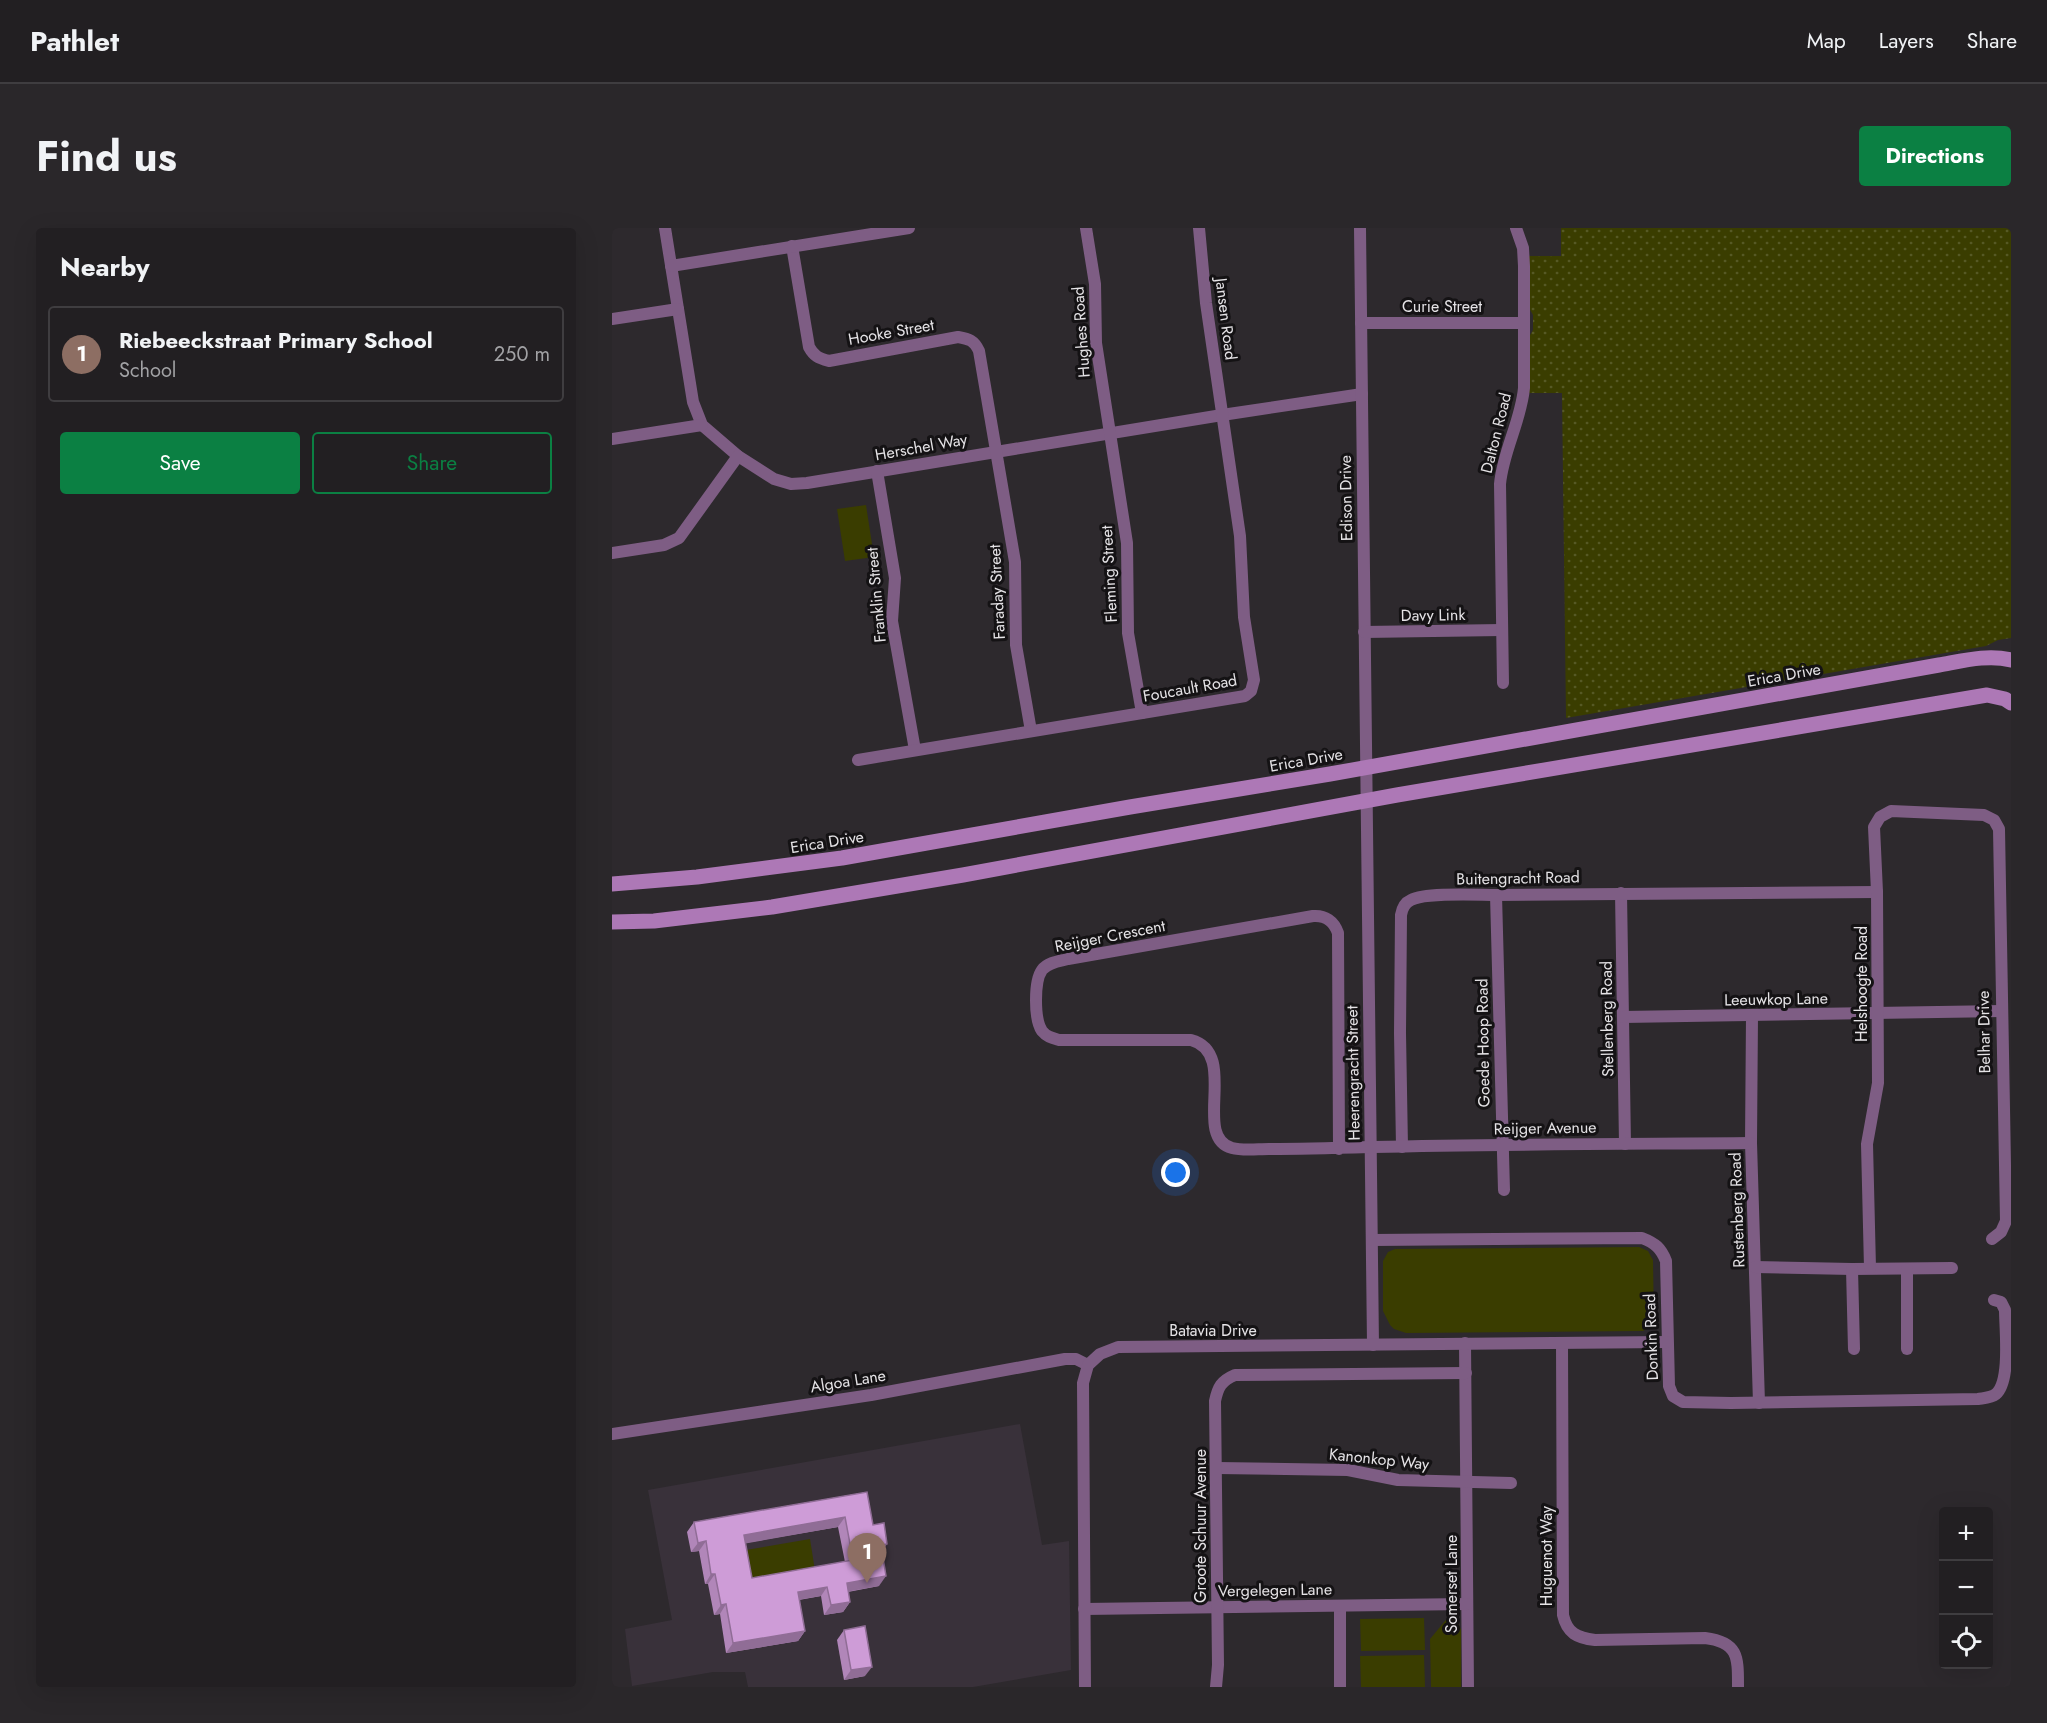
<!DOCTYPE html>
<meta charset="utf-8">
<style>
:root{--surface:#221f22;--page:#2a272a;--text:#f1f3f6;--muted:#a2a2a5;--line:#3f3d40;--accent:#0b8043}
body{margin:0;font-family:Jost,sans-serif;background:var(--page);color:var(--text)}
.controls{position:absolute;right:18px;bottom:18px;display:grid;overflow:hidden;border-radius:6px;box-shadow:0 6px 24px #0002}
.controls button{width:54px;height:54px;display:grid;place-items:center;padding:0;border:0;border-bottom:2px solid var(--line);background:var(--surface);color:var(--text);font:30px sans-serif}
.you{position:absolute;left:564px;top:945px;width:21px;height:21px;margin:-15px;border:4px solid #fff;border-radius:50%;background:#1a73e8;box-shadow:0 0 0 9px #1a73e833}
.badge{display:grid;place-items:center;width:39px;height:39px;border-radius:50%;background:var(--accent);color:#fff;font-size:20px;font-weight:700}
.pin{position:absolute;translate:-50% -50px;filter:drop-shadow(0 2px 3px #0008)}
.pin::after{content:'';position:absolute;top:32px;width:21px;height:18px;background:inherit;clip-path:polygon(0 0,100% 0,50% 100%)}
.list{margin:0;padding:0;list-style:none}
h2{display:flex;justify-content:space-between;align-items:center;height:78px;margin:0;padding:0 24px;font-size:26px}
h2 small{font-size:20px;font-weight:400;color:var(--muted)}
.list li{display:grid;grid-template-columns:39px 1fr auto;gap:18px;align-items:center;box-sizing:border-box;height:96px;margin:0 12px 12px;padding:0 12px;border:2px solid var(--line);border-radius:6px}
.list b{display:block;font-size:22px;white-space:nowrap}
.list p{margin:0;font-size:20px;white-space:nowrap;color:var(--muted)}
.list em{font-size:20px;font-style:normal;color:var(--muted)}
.actions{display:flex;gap:12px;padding:18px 24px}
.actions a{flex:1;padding:14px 0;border:2px solid var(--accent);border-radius:6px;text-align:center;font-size:21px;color:var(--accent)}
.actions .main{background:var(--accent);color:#fff}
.icon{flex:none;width:33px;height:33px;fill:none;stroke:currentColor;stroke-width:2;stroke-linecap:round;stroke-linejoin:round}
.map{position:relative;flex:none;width:1399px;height:1459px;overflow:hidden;border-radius:6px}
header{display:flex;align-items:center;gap:36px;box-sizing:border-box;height:84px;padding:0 30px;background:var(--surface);border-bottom:2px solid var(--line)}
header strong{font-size:28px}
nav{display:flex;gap:33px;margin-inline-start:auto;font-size:21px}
.intro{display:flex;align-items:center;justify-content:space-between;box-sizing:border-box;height:144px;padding:0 36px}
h1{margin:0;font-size:42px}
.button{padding:15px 27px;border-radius:6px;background:var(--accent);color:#fff;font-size:21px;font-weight:700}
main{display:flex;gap:36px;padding:0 36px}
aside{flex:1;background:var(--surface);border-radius:6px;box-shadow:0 6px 24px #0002}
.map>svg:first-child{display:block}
.built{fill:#39313a}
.grass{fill:url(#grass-dots)}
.park{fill:#3a3d00}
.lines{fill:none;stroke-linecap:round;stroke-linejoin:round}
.street{stroke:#7e5d84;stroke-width:12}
.secondary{stroke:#ad78b6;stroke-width:15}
.wall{fill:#b186b9;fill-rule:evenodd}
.shaded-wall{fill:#906d96}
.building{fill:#ce9cd7;stroke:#906d96;stroke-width:1.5;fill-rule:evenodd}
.labels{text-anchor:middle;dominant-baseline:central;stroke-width:6;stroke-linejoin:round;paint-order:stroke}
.street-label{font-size:16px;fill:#e5e3e6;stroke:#141214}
</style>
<header>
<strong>Pathlet</strong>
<nav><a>Map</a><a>Layers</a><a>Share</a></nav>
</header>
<div class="intro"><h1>Find us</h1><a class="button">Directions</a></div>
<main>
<aside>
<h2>Nearby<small></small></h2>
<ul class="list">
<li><span class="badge" style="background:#8d6e63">1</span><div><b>Riebeeckstraat Primary School</b><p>School</p></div><em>250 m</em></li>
</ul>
<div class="actions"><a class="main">Save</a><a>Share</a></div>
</aside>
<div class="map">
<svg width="1399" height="1459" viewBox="0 0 1399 1459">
<defs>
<pattern id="grass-dots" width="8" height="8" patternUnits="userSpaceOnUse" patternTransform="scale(1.5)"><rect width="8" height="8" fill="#3a3d00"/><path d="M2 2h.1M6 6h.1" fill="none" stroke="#565925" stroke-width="1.8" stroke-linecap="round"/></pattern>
</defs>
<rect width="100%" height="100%" fill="#2d292d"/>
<path class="built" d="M408,1196l22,121 27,-4 2,129 -98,17h-225l-3,-15h-32l-81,14 -7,-57 47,-9 -24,-130z"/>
<path class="grass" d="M949,0h450v410l-13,2 -12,6 -420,72 -4,-325h-33v-56l4,-7v-15l-5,-9 1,-50h32z"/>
<g class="park">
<path d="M254,277l8,52 -29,4 -8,-52z"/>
<path d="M1027,1019l9,4 5,9 1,61 -3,5 -8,5 -237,2 -12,-4 -4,-4 -7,-14v-50l5,-9 7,-3z"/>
<path d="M198,1311l5,32 -63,11 -6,-32z"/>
<path d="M838,1387l7,5 4,10v57h-30l-1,-48z"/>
<path d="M812,1390l1,32 -64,1 -1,-32z"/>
<path d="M812,1427l1,32h-64l-1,-31z"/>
</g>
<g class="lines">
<g class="street">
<path d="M53,0l28,174 9,23 36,31 36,23 17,5 16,-1 415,-68 140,-21"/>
<path d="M474,0l9,56 1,59 31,200 1,90 14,80"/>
<path d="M748,0l13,1117"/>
<path d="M180,18l17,101c5,9 9,11 20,14l129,-24c11,2 16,3 21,14l36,211 1,83 15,86"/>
<path d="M59,38l238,-38"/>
<path d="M0,91l66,-10"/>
<path d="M749,95h163"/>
<path d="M0,211l90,-14"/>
<path d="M265,243l18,107 -3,43 23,129"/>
<path d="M0,325l52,-8 15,-7 59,-82"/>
<path d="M752,404l138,-2"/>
<path d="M891,455l-3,-199c3,-33 21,-63 24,-96v-122l-1,-18 -7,-20"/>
<path d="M246,532l387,-64 6,-5 3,-11 -10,-63 -4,-81 -34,-233 -7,-75"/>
<path d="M1009,665l4,251"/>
<path d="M884,667l8,295"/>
<path d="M1140,788l-1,127 8,260"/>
<path d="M1011,789l379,-6"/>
<path d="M790,919l-2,-114 1,-118c1,-6 3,-12 10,-15 15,-8 66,-5 85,-5l381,-3"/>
<path d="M727,921l-1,-216c-4,-12 -13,-18 -25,-17l-245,43c-8,2 -20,3 -26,11 -8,11 -8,49 0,61 5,6 10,7 17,9h132c49,13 0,97 41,108 11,3 25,1 37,1 35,0 69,-1 104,-2 126,-3 252,-3 378,-4"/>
<path d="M760,1012l270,-2c13,5 19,10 24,23l3,125 4,10 10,6 48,1 247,-4c6,-1 13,-1 18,-5 15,-13 9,-65 9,-84l-4,-8 -7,-2"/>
<path d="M1143,1039l97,2 100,-1"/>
<path d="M1258,1040l-3,-124 11,-61 -1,-191 -3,-65 6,-10 11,-6 93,4 10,5 5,9 7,392 -5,11 -9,7"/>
<path d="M1240,1041l2,80"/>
<path d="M1295,1041v80"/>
<path d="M853,1115l3,344"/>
<path d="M950,1115l1,272c4,18 14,23 32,25l110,-2c34,4 33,20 33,49"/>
<path d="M0,1206l259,-39 194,-36h11l12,6"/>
<path d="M605,1240l131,2 50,10 113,3"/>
<path d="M728,1378v81"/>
<path d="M472,1381l383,-5"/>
<path d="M473,1459l-2,-304 5,-18 12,-11 18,-7 549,-5"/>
<path d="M604,1459l2,-22 -3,-264c3,-14 6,-20 20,-26l231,-2"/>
</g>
<g class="secondary">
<path d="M0,656l85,-7 145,-19 288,-51 200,-33 609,-109c23,-4 49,-11 72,-5"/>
<path d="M0,694l42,-1 118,-14 191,-32 434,-80 590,-100 18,4 6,4"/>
</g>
</g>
<g class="wall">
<path d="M255,1264l6,33 9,27 -3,34 -31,6 2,10 -7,10 -19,3 -3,-19 -22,4 6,31 -7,10 -72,12 -6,-39 -6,1 -6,-31h-3l-6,-33 -8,1 -4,-20 7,-10zM226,1299l7,35 -93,16 -7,-35z"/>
<path d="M232,1402l21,46 -21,4 -7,-40z"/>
</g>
<g class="shaded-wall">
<path d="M233,1289l-7,10 -101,18 7,-10z"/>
<path d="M94,1313l-7,10 -8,1 7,-9z"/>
<path d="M275,1316l-6,10v-9z"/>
<path d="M99,1346h4l-7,10h-3z"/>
<path d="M274,1348l-7,10 -39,7 7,-10z"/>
<path d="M215,1359l-6,9 -30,5 7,-9z"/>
<path d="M238,1374l-7,10 -19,3 7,-10z"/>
<path d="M114,1376l-6,10 -6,1 7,-10z"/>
<path d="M193,1403l-7,10 -72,12 7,-10z"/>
<path d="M260,1439l-7,9 -21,4 7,-10z"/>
</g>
<g class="building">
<path d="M255,1264l6,33 11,-2 3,21 -6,1 5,31 -39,7 3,19 -19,3 -4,-18 -29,5 7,39 -72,12 -7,-39 -5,1 -6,-31h-4l-5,-33 -8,2 -4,-21zM233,1289l8,43 -101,18 -8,-43z"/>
<path d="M253,1398l7,41 -21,3 -7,-40z"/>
</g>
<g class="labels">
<g class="street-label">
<text x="830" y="78">Curie Street</text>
<text transform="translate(614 91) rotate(83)">Jansen Road</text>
<text transform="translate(279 104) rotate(-10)">Hooke Street</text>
<text transform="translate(469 104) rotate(-94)">Hughes Road</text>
<text transform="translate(884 205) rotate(-76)">Dalton Road</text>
<text transform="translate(309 219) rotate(-10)">Herschel Way</text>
<text transform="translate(734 270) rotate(-91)">Edison Drive</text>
<text transform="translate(497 346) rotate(-93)">Fleming Street</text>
<text transform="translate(385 364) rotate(-93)">Faraday Street</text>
<text transform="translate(264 367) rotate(-95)">Franklin Street</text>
<text transform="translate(821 387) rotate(-1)">Davy Link</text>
<text transform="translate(1172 447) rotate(-10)">Erica Drive</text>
<text transform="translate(578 460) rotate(-10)">Foucault Road</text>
<text transform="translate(694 532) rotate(-10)">Erica Drive</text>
<text transform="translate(215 614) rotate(-9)">Erica Drive</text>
<text transform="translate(906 650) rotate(-1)">Buitengracht Road</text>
<text transform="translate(498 708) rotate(-11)">Reijger Crescent</text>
<text transform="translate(1249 756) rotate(-90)">Helshoogte Road</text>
<text transform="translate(1164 771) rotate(-1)">Leeuwkop Lane</text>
<text transform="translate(995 791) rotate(-91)">Stellenberg Road</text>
<text transform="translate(1372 804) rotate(-91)">Belhar Drive</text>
<text transform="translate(871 815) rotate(-91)">Goede Hoop Road</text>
<text transform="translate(741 845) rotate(-91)">Heerengracht Street</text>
<text transform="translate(933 900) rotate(-1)">Reijger Avenue</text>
<text transform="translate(1125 982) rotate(-92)">Rustenberg Road</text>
<text x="601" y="1102">Batavia Drive</text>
<text transform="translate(1039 1109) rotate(-92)">Donkin Road</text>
<text transform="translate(236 1153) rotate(-9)">Algoa Lane</text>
<text transform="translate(767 1231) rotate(6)">Kanonkop Way</text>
<text transform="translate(588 1298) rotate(-90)">Groote Schuur Avenue</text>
<text transform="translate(934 1328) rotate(-90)">Huguenot Way</text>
<text transform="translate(839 1356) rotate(-90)">Somerset Lane</text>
<text transform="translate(663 1362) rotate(-1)">Vergelegen Lane</text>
</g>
</g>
</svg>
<div class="controls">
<button>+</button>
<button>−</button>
<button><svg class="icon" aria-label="locate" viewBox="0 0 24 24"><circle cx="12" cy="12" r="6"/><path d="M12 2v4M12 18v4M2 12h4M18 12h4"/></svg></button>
</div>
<div class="you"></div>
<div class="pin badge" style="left:255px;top:1355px;background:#8d6e63">1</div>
</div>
</main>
